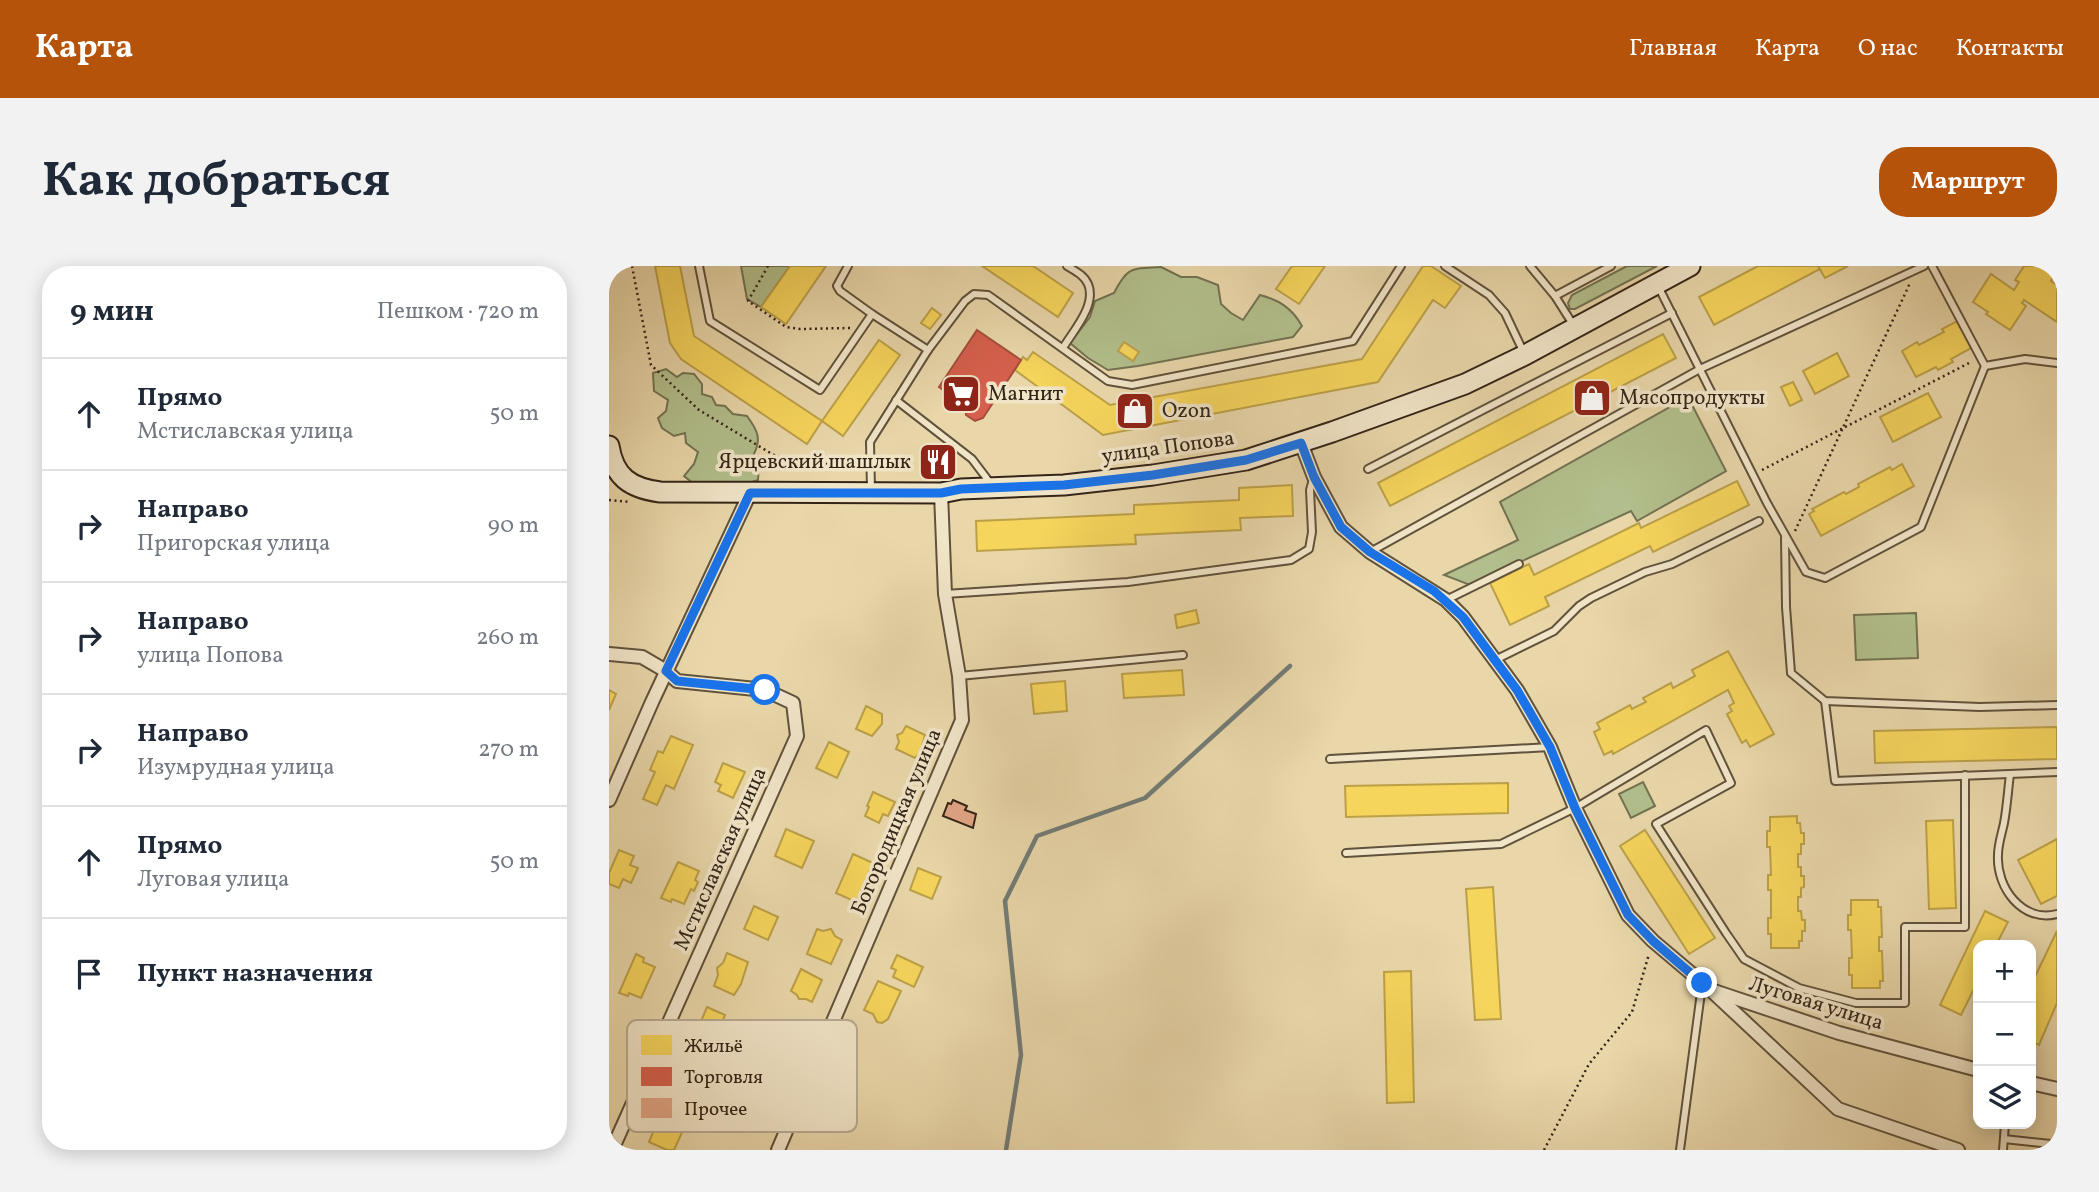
<!DOCTYPE html>
<html lang="ru">
<meta charset="utf-8">
<style>
:root{--surface:#fff;--page:#f2f2f3;--text:#1f2937;--muted:#747a83;--line:#e0e1e3;--accent:#b45309}
body{margin:0;font-family:Vollkorn,serif;background:var(--page);color:var(--text)}
.controls{position:absolute;right:21px;bottom:21px;display:grid;overflow:hidden;border-radius:14px;box-shadow:0 4px 18px #0003}
.controls button{width:63px;height:63px;display:grid;place-items:center;padding:0;border:0;border-bottom:2px solid var(--line);background:var(--surface);color:var(--text);font:35px sans-serif}
.stop{position:absolute;width:21px;height:21px;margin:-16px;border:5px solid #1a73e8;border-radius:50%;background:#fff}
.stop.end{background:#1a73e8;border-color:#fff;box-shadow:0 2px 7px #0008}
.list{margin:0;padding:0;list-style:none}
h2{display:flex;justify-content:space-between;align-items:center;height:91px;margin:0;padding:0 28px;font-size:30px}
h2 small{font-size:23px;font-weight:400;color:var(--muted)}
.list li{display:grid;grid-template-columns:46px 1fr auto;gap:21px;align-items:center;box-sizing:border-box;height:112px;padding:0 28px;border-top:2px solid var(--line)}
.list b{display:block;font-size:26px;white-space:nowrap}
.list p{margin:0;font-size:23px;white-space:nowrap;color:var(--muted)}
.list em{font-size:23px;font-style:normal;color:var(--muted)}
.icon{flex:none;width:38px;height:38px;fill:none;stroke:currentColor;stroke-width:2;stroke-linecap:round;stroke-linejoin:round}
.map{position:relative;flex:none;width:1448px;height:884px;overflow:hidden;border-radius:28px}
header{display:flex;align-items:center;gap:42px;box-sizing:border-box;height:98px;padding:0 35px;background:var(--accent);color:#fff}
header strong{font-size:33px}
nav{display:flex;gap:38px;margin-inline-start:auto;font-size:24px}
.intro{display:flex;align-items:center;justify-content:space-between;box-sizing:border-box;height:168px;padding:0 42px}
h1{margin:0;font-size:49px}
.button{padding:18px 32px;border-radius:28px;background:var(--accent);color:#fff;font-size:24px;font-weight:700}
main{display:flex;gap:42px;padding:0 42px}
aside{flex:1;background:var(--surface);border-radius:28px;box-shadow:0 4px 18px #0003}
.map>svg:first-child{display:block}
.green{fill:#b2bf8c;stroke:#737252;stroke-width:2}
.homes{fill:#f6d55c;stroke:#bca048;stroke-width:2}
.shops{fill:#d6604d;stroke:#a54e3d;stroke-width:2}
.lines{fill:none;stroke-linecap:round;stroke-linejoin:round}
.stream{stroke:#737c76;stroke-width:4.5}
.building{fill:#e2a686;stroke:#342518;stroke-width:2}
.lane-casing{stroke:#61523c;stroke-width:10}
.street-casing{stroke:#61523c;stroke-width:16}
.secondary-casing{stroke:#342518;stroke-width:23}
.path{stroke:#342518;stroke-width:2.5;stroke-dasharray:2 3.5;stroke-linecap:butt}
.lane{stroke:#f1e5c8;stroke-width:6}
.street{stroke:#f1e5c8;stroke-width:12}
.secondary{stroke:#f1e5c8;stroke-width:19}
.route{stroke:#1a73e8;stroke-width:9}
.labels{text-anchor:middle;dominant-baseline:central;stroke-width:7;stroke-linejoin:round;paint-order:stroke}
.poi-label{font-size:21px;fill:#342518;stroke:#f1e5c8;text-anchor:start}
.street-label{font-size:21px;fill:#342518;stroke:#f1e5c8}
.key{fill:#f1e5c8;stroke:#b8ab93;stroke-width:2}
.key-label{font-size:19px;fill:#342518}
</style>
<header>
<strong>Карта</strong>
<nav><a>Главная</a><a>Карта</a><a>О нас</a><a>Контакты</a></nav>
</header>
<div class="intro"><h1>Как добраться</h1><a class="button">Маршрут</a></div>
<main>
<aside>
<h2>9 мин<small>Пешком · 720 m</small></h2>
<ul class="list">
<li><svg class="icon" aria-label="ahead" viewBox="0 0 24 24"><path d="M12 20V5M6 11l6-6 6 6"/></svg><div><b>Прямо</b><p>Мстиславская улица</p></div><em>50 m</em></li>
<li><svg class="icon" aria-label="right" viewBox="0 0 24 24"><path d="M7 20v-9h11M14 6l5 5-5 5"/></svg><div><b>Направо</b><p>Пригорская улица</p></div><em>90 m</em></li>
<li><svg class="icon" aria-label="right" viewBox="0 0 24 24"><path d="M7 20v-9h11M14 6l5 5-5 5"/></svg><div><b>Направо</b><p>улица Попова</p></div><em>260 m</em></li>
<li><svg class="icon" aria-label="right" viewBox="0 0 24 24"><path d="M7 20v-9h11M14 6l5 5-5 5"/></svg><div><b>Направо</b><p>Изумрудная улица</p></div><em>270 m</em></li>
<li><svg class="icon" aria-label="ahead" viewBox="0 0 24 24"><path d="M12 20V5M6 11l6-6 6 6"/></svg><div><b>Прямо</b><p>Луговая улица</p></div><em>50 m</em></li>
<li><svg class="icon" aria-label="arrive" viewBox="0 0 24 24"><path d="M6 21V4h12l-3 4 3 4H6"/></svg><div><b>Пункт назначения</b></div></li>
</ul>
</aside>
<div class="map">
<svg width="1448" height="884" viewBox="0 0 1448 884">
<rect width="100%" height="100%" fill="#e9d7aa"/>
<filter id="stains"><feTurbulence type="fractalNoise" baseFrequency=".00286" numOctaves="4"/><feColorMatrix values="0 0 0 0 .2 0 0 0 0 .09 0 0 0 0 .02 0 0 0 .5 -.17"/></filter>
<radialGradient id="worn" r=".72"><stop offset=".6" stop-color="#630" stop-opacity="0"/><stop offset="1" stop-color="#630" stop-opacity=".3"/></radialGradient>
<g class="green">
<path d="M132,0h49l-29,41 -14,-8z"/>
<path d="M1018,0h30l-82,43h-5l-2,-6 4,-8z"/>
<path d="M552,1l20,10h16l21,8 3,19 10,9 12,7 17,-25c19,5 32,13 42,31l-9,11 -155,29 -30,4 -20,-12 -18,-15 20,-26 5,-16 19,-8c14,-27 17,-24 47,-26z"/>
<path d="M57,103l11,8 6,-4 11,1 8,10v10l10,3 4,8 9,1 8,8 14,2c11,15 15,23 6,40l6,10 -1,14 -13,4h-51l-10,-8 10,-12 4,-12 -12,-9 -1,-10 -11,3 -12,-8 -4,-10 8,-7 2,-11 -14,-9 -1,-18z"/>
<path d="M1079,131l38,74 -89,50 -6,-10 -161,74 -26,-10 74,-35 -18,-38z"/>
<path d="M1307,347l2,45 -62,2 -2,-45z"/>
<path d="M1034,516l12,24 -24,12 -12,-24z"/>
</g>
<g class="homes">
<path d="M46,0h25l14,70 128,85 -15,23 -126,-85 -11,-16z"/>
<path d="M181,0h36l-40,58 -25,-17z"/>
<path d="M373,0h51l40,27 -15,24z"/>
<path d="M683,0h33l-26,38 -23,-15z"/>
<path d="M814,0h8l30,20 -16,22 -12,-8 -55,82 -275,53 -88,-65 8,-13 4,3 6,-8 77,53 252,-46z"/>
<path d="M1149,0h60l2,3 -106,56 -15,-28z"/>
<path d="M1209,0h30l-23,12z"/>
<path d="M1415,0h22l10,6 -5,9 6,4v37l-33,-22 -2,3 4,3 -16,24 -24,-16 2,-2 -15,-10 18,-28 23,16 5,-8 -4,-2z"/>
<path d="M323,42l9,7 -11,14 -9,-6z"/>
<path d="M1350,54l14,27 -22,12 2,3 -15,8 -2,-3 -20,10 -14,-26 15,-9 2,3 25,-13 -2,-3z"/>
<path d="M1054,68l13,24 -286,148 -12,-23z"/>
<path d="M270,74l21,15 -57,81 -21,-15z"/>
<path d="M515,76l15,10 -6,9 -15,-10z"/>
<path d="M1228,87l12,23 -34,18 -12,-23z"/>
<path d="M1184,116l9,18 -12,6 -9,-19z"/>
<path d="M1319,127l13,24 -48,25 -13,-25z"/>
<path d="M1293,198l12,22 -93,50 -12,-22 5,-3 -2,-2 32,-17 2,2 13,-7 -1,-3 32,-17 2,3z"/>
<path d="M1128,215l12,24 -96,47 -3,-6 -105,51 4,9 -39,19 -20,-42 39,-19 5,11 105,-52 2,5z"/>
<path d="M683,219l1,31 -53,2 1,12 -106,5 1,9 -159,7 -1,-30 158,-7v-9l105,-5v-12z"/>
<path d="M587,344l3,13 -22,5 -2,-13z"/>
<path d="M1119,385l46,83 -24,13 -4,-7 -4,3 -15,-29 5,-3 -3,-5 5,-3 -6,-13 -115,64 -1,-3 -8,4 -10,-23 6,-3 -3,-6 33,-18 2,4 14,-7 -3,-4 28,-15 2,5 22,-12 -3,-6z"/>
<path d="M573,404l2,25 -60,3 -2,-24z"/>
<path d="M456,415l2,30 -33,3 -3,-30z"/>
<path d="M0,424l7,4 -7,16z"/>
<path d="M257,440l16,8v10l-10,12 -16,-7z"/>
<path d="M297,460l19,9 -5,18 -5,5 -19,-9 3,-7 -2,-7 5,-2z"/>
<path d="M1448,461v32l-182,4 -1,-32z"/>
<path d="M62,470l22,9 -19,44 -8,-4 -9,20 -14,-6 12,-27 -5,-2 8,-19 5,2z"/>
<path d="M220,476l20,10 -12,26 -21,-10z"/>
<path d="M114,497l22,9 -12,26 -15,-7 3,-6 -6,-3z"/>
<path d="M899,517v30l-162,4 -1,-31z"/>
<path d="M264,526l22,10 -7,14 -5,-2 -4,9 -14,-7 4,-9 -2,-1z"/>
<path d="M1188,550v7h3l1,10h3v11h-3v10h-3v13h3v9h3v11l-3,1v9h-3v14h3l1,9h3v11h-3v10h-3v7h-28v-14h-3v-16h3v-28h-3v-15h3l-1,-28h-3v-16h3v-14z"/>
<path d="M1344,554l3,88 -27,1 -3,-88z"/>
<path d="M177,563l28,12 -12,27 -27,-12z"/>
<path d="M1036,564l70,108 -26,16 -69,-108z"/>
<path d="M1448,573v57l-16,8 -23,-44z"/>
<path d="M10,584l15,6 -4,9 8,3 -7,15 -8,-4 -4,9 -10,-4v-11z"/>
<path d="M244,588l20,9 -17,39 -20,-9z"/>
<path d="M69,596l21,9 -4,9 3,2 -4,9 -3,-2 -7,15 -12,-5 -1,3 -10,-4z"/>
<path d="M309,602l23,9 -9,22 -22,-9z"/>
<path d="M884,621l8,132 -26,1 -9,-131z"/>
<path d="M1242,634h27v7h3l1,30h-3v14h3l1,30h-3v7h-28v-13h-3v-17h3l-1,-28h-3v-15h3z"/>
<path d="M145,640l24,11 -10,23 -24,-11z"/>
<path d="M1376,645l23,11 -12,23h-18v36l-17,34 -21,-10z"/>
<path d="M208,663l6,2 8,-2 4,7 7,4 -11,24 -24,-10z"/>
<path d="M1448,665v72l-18,42 -8,-4v-56z"/>
<path d="M118,687l21,9 -7,22 -7,11 -20,-9 4,-11 -1,-7 6,-5z"/>
<path d="M27,688l8,4 -1,4 12,5 -14,31 -12,-5 -1,3 -9,-3z"/>
<path d="M288,689l26,12 -9,20 -21,-10 3,-7 -5,-2z"/>
<path d="M192,703l21,11 -10,22 -6,-3h-7l-2,-4 -6,-4z"/>
<path d="M802,705l3,131 -27,1 -3,-131z"/>
<path d="M269,715l23,10 -13,28 -6,4 -5,-1 -4,-8 -9,-4z"/>
<path d="M98,741l18,8 -12,30 -19,-8 3,-7 -1,-7 6,-4z"/>
<path d="M50,852l25,10 -10,22h-7l-18,-8z"/>
</g>
<path class="shops" d="M368,64l44,30 -38,58 -8,3 -9,-6 -1,-9 -26,-19z"/>
<g class="lines">
<path class="stream" d="M397,884l15,-95 -16,-154 32,-65 108,-38 145,-132"/>
</g>
<path class="building" d="M344,534l14,6 -2,4 11,4 -3,14 -30,-12 5,-13 3,1z"/>
<g class="lines">
<g class="lane-casing">
<g id="lane">
<path d="M90,0l11,55 110,69 52,-76 56,36"/>
<path d="M239,0l-11,20 3,5 32,23"/>
<path d="M836,0l44,29 16,18 19,40"/>
<path d="M921,0l25,30 19,30"/>
<path d="M1050,22l108,215 39,69 19,6 96,-51 64,-161 -53,-100"/>
<path d="M946,30l56,-30"/>
<path d="M454,82c10,-17 34,-43 25,-64 -4,-9 -13,-13 -21,-18"/>
<path d="M1376,100l40,-7 32,4"/>
<path d="M287,134l76,59 19,25"/>
<path d="M759,203l304,-156"/>
<path d="M262,224l-1,-48 58,-92 37,-49 9,-7 14,1 120,86 24,4 221,-44 48,-75"/>
<path d="M1176,272l1,69 5,66 34,28 155,6 77,-2"/>
<path d="M761,286l330,-183 224,-103"/>
<path d="M336,328l183,-12 163,-22 18,-11 3,-17 -2,-42 3,-11"/>
<path d="M837,334l73,-36"/>
<path d="M886,394l59,-29 25,-25 12,-8 54,-26 27,-8 87,-43"/>
<path d="M350,410l224,-21"/>
<path d="M1216,435l10,80 222,-9"/>
<path d="M721,493l220,-12"/>
<path d="M1401,508c-2,16 -3,33 -6,49 -2,10 -6,21 -6,32 -2,33 25,68 59,59"/>
<path d="M737,587l155,-9 74,-36 131,-78 25,53 -75,41 70,109 18,26 55,29 57,15h49v-76h60v-152"/>
<path d="M1395,873l47,5 -1,6"/>
<path d="M1071,884l22,-165"/>
<path d="M1394,884l2,-26"/>
</g>
</g>
<g class="street-casing">
<g id="street">
<path d="M692,177l13,34 27,50 29,25 76,48 17,17 54,73 33,57 25,61 53,107 25,26 58,49 128,43 139,37"/>
<path d="M0,388l33,3 24,14 11,10 88,9 28,13 4,33 -185,414"/>
<path d="M0,534l43,-98 98,-209"/>
<path d="M1105,727l124,116 120,41"/>
<path d="M1422,817l26,6"/>
<path d="M169,884l184,-430 -3,-44 -14,-82 -4,-101"/>
</g>
</g>
<g class="secondary-casing">
<path id="secondary" d="M0,180c5,31 21,42 51,46l281,1 20,-4 103,-4 89,-10 93,-15 86,-28 133,-48 60,-29 165,-89"/>
</g>
<g class="path">
<path d="M23,0l19,99 48,45 73,44 21,10h42l26,5"/>
<path d="M159,0l-20,35 38,26 14,2 50,-1"/>
<path d="M1153,204l209,-108"/>
<path d="M0,234l21,2"/>
<path d="M1186,265l115,-248"/>
<path d="M935,884l45,-86 43,-52 17,-58"/>
</g>
<use href="#lane" class="lane"/>
<use href="#street" class="street"/>
<use href="#secondary" class="secondary"/>
</g>
<g class="lines">
<path class="route" d="M156,424l-88,-9 -11,-10 84,-178h191l20,-4 103,-4 89,-10 93,-15 55,-17 13,34 27,50 29,25 64,39 29,26 54,73 33,57 25,61 53,107 25,26 49,42"/>
</g>
<defs>
<g id="supermarket-square" transform="scale(2.0125)"><rect x="-9" y="-9" width="18" height="18" rx="4" fill="#8f2418" stroke="#f1e5c8"/><path d="M-6-5.5h2.5l.6 2H6L4.5 2H-2.5L-4.4-4H-6ZM-1.5 3.2a1.3 1.3 0 1 0 .1 0ZM3 3.2a1.3 1.3 0 1 0 .1 0Z" fill="#fff"/></g>
<g id="shop-square" transform="scale(2.0125)"><rect x="-9" y="-9" width="18" height="18" rx="4" fill="#8f2418" stroke="#f1e5c8"/><path d="M-5-2.5h2.3a2.7 3.5 0 0 1 5.4 0H5L5.5 6h-11ZM-1.5-2.5h3a1.5 2.3 0 0 0-3 0Z" fill="#fff"/></g>
<g id="restaurant-square" transform="scale(2.0125)"><rect x="-9" y="-9" width="18" height="18" rx="4" fill="#8f2418" stroke="#f1e5c8"/><path d="M-5-6h1v4h1v-4h1v4h1v-4h1v5L-1.5 .5V6h-2V.5L-5-1ZM5-6V6H3V1.5H1.5Q1.5-4 5-6Z" fill="#fff"/></g>
</defs>
<g fill-rule="evenodd">
<use href="#supermarket-square" x="352" y="128"/>
<use href="#shop-square" x="983" y="132"/>
<use href="#shop-square" x="526" y="145"/>
<use href="#restaurant-square" x="329" y="196"/>
</g>
<g class="labels">
<g class="poi-label">
<text x="379" y="128">Магнит</text>
<text x="1010" y="132">Мясопродукты</text>
<text x="553" y="145">Ozon</text>
<text x="302" y="196" text-anchor="end">Ярцевский шашлык</text>
</g>
<g class="street-label">
<text transform="translate(559 182) rotate(-8)">улица Попова</text>
<text transform="translate(288 556) rotate(-67)">Богородицкая улица</text>
<text transform="translate(112 593) rotate(-66)">Мстиславская улица</text>
<text transform="translate(1207 738) rotate(17)">Луговая улица</text>
</g>
</g>
<rect x="18" y="754" width="230" height="112" rx="10" class="key"/>
<rect x="32" y="769" width="31" height="20" fill="#f6d55c"/>
<rect x="32" y="801" width="31" height="19" fill="#d6604d"/>
<rect x="32" y="832" width="31" height="20" fill="#e2a686"/>
<g class="key-label">
<text x="75" y="786">Жильё</text>
<text x="75" y="817">Торговля</text>
<text x="75" y="849">Прочее</text>
</g>
<rect width="100%" height="100%" filter="url(#stains)"/>
<rect width="100%" height="100%" fill="url(#worn)"/>
</svg>
<div class="controls">
<button>+</button>
<button>−</button>
<button><svg class="icon" aria-label="layers" viewBox="0 0 24 24"><path d="M12 4l9 5-9 5-9-5zM3 14l9 5 9-5"/></svg></button>
</div>
<div class="stop" style="left:156px;top:424px"></div>
<div class="stop end" style="left:1093px;top:717px"></div>
</div>
</main>
